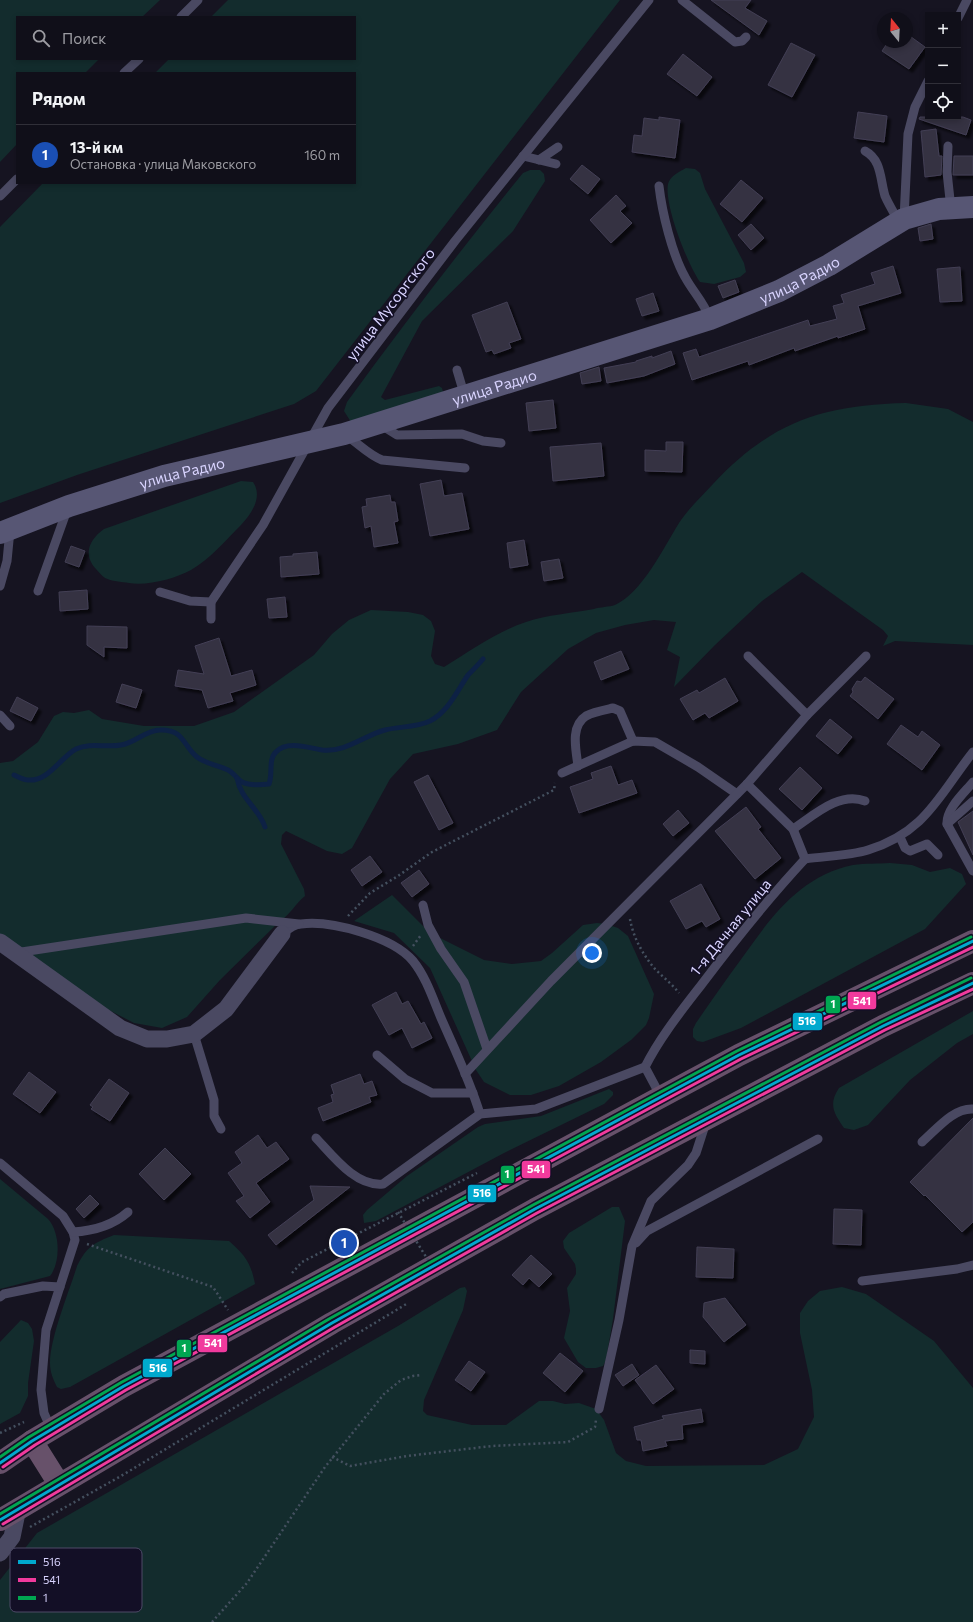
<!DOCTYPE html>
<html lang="ru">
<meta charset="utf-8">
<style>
:root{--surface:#100f19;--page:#1e1d26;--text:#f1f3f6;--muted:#9c9ca2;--line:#302f38;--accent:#7c3aed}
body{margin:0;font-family:Commissioner,sans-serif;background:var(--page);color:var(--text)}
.controls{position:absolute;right:12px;top:12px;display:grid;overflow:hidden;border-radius:0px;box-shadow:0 2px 6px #0003}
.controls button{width:36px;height:36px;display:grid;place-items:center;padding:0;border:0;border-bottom:1px solid var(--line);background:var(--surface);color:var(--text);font:20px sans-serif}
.compass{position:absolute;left:877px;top:12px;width:36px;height:36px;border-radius:50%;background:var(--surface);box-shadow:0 2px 6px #0003;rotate:342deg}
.you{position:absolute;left:592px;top:953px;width:14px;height:14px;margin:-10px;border:3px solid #fff;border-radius:50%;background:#1a73e8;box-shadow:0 0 0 6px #1a73e833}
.badge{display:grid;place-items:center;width:26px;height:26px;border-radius:50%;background:var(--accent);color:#fff;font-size:13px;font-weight:700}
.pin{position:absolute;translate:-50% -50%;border:2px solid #fff;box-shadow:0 1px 4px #0006}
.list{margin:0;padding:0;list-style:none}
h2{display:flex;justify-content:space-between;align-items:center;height:52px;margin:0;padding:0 16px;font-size:17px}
h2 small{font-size:13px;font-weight:400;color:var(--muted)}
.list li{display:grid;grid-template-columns:26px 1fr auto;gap:12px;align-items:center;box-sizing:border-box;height:60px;padding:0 16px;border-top:1px solid var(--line)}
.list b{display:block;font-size:15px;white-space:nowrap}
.list p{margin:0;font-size:13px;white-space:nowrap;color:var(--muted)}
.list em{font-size:13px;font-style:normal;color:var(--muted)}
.icon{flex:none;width:22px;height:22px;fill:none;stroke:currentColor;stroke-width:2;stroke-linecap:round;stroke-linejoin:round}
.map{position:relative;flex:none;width:973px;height:1622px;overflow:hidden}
.search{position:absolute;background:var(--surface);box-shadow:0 2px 6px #0003;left:16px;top:16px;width:340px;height:44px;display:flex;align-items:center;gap:10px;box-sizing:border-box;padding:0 14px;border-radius:0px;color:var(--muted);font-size:15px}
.panel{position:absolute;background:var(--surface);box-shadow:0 2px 6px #0003;left:16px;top:72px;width:340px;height:112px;border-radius:0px}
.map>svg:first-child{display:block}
.green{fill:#132c2d}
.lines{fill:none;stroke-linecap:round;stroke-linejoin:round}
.stream{stroke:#0d2144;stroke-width:5}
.building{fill:#343243;stroke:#433f54;filter:url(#shadow)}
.path{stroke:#44505f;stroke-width:2.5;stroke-dasharray:2 3;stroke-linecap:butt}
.lane{stroke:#4a4962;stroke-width:9}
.street{stroke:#4a4962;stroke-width:17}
.secondary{stroke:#575674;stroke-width:22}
.highway{stroke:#67516a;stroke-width:22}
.path-bridge{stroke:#44505f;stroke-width:2.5;stroke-dasharray:2 3;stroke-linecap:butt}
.bus-1-casing{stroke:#130f26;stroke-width:6}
.bus-2-casing{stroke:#130f26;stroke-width:6}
.bus-3-casing{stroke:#130f26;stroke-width:6}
.bus-1{stroke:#00a9ce;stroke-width:3}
.bus-2{stroke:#f13a9d;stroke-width:3}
.bus-3{stroke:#00a651;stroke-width:3}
.labels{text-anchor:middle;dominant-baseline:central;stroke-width:3;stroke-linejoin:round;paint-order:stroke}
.street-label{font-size:15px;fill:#d9d4ff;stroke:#130f26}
.key{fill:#130f26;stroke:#4e4a67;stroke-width:1}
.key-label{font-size:11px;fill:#d9d4ff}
.line-badge{stroke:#130f26;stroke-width:1.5}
.badge-label{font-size:11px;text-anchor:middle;font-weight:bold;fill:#fff}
</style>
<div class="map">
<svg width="973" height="1622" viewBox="0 0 973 1622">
<defs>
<filter id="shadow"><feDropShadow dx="3.5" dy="3.5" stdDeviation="1" flood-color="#0009"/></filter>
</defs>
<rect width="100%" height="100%" fill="#161421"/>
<g class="green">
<path d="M0,0h160l-18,17h-125v42h82l-14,14h-68v71l-17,18z"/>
<path d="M228,0h392l-304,391 -22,13 -217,71 -77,28v-276l43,-44h312v-110h-200l14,-14h186v-42h-144z"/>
<path d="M686,168l9,1 5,4 5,16 39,74 2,9 -6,5 -26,7 -14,-2c-12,-17 -36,-77 -32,-98 2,-8 11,-12 18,-16z"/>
<path d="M530,170h10l4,4 1,7 -32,50 -91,90 -41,76 4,3 54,-14 3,2 1,4 -92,30 -7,-11 3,-9c57,-78 115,-154 176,-229z"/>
<path d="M906,403l42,6 25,13v223l-78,-4 -12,5 5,-10 -5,-6 -81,-58 -40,29 -47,44 -41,42 6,-30 -13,-7 9,-28 -22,-2 -29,5 -29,8 -28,16 -47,43 -24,38 -39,14 -45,10 -23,25 -38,69 -10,6 -15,-3 -41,-20 -4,4 -1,9 23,45 1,7c-10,8 -14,18 -25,25l-60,59 -33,37 -25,11 -28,-5 -27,-14 -107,-75v-171l13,-2 25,-19 16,-26 9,-4 11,1 15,-3 13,9 42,7h50l40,-14 80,-57 18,-21 17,-14 22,-10 37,2 15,3 8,6 4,10 -4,25 4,8 9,3c26,-16 52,-35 82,-45 21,-7 46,-9 68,-13 6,-2 15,-2 21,-4 27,-12 49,-58 64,-82 9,-14 23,-27 34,-39 58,-62 109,-79 193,-81z"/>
<path d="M241,481l12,1c10,15 -1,31 -12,43 -15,15 -31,34 -50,45 -17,9 -43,16 -62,13 -7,-1 -18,-2 -24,-5 -3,-2 -6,-6 -9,-9 -14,-15 -6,-30 8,-40z"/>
<path d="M890,863l22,2 18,7 20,-4 12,6 4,10 -41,45 -184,99 -38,14 -6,-1 -4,-4v-8l3,-6c15,-22 30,-43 46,-65 29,-41 58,-82 111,-93 12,-2 25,-1 37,-2z"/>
<path d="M392,895l38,38 54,27 28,4 29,-3 11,-8 31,-28 14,-2 9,1 12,4 10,8 26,58 -5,24 -3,7 -15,15 -30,22 -42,24 -28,9h-21l-26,-13 -8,-12 -46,-102 -36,-35 -40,-12z"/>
<path d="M973,1011v23l-16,9 -47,37 -42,45 -14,5 -10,-2c-10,-14 -16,-24 -5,-40z"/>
<path d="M609,1089l4,3v3l-9,9 -100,49 -128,68 -12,2 -1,-8 4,-5 40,-34 71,-49 7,-3 56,-8z"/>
<path d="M0,1179l48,40c12,13 13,43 2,57l-50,13z"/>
<path d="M612,1207h7l6,14 -12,98 -7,41 -3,6 -7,2h-10l-8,-6 -14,-24 6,-27 -3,-23 9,-14v-5l-1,-5 -11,-16 -1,-7 6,-8z"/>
<path d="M114,1235l115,6c16,14 22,22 26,43l-185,103 -9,2 -4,-2c-4,-8 -7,-15 -7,-24 0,-25 19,-71 27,-97 10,-20 17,-23 37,-31z"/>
<path d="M465,1287l2,4 -4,19 -39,90 -1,11 4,4 45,10h34l33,-24h14l12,3 14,-1 17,6 8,11 12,33 10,8 20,5 118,-1 34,-16 16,-32 -2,-27 -12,-57v-20l8,-12 12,-10 22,-4 24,7 68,47 39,47v234h-973v-42l37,-47 361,-207 62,-38z"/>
<path d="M21,1320l7,3 4,6 2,12 -6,42v13l-8,17 -20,11v-82z"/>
</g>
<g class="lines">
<g class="stream">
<path d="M14,775c4,2 10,5 14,5 20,2 33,-23 48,-31 15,-7 29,-1 45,-4 14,-2 25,-15 39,-15 24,-1 23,16 37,27 9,7 21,8 31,13 6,3 9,9 14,12 8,4 19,3 27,2 4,-10 -1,-25 7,-32 11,-12 33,-4 46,-2 23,3 43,-15 63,-20 15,-4 30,-2 45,-9 18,-9 27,-30 38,-46 5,-5 10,-10 15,-16"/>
<path d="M237,778c4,22 21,29 28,49"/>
</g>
</g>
<g class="building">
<path d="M711,0h40l-6,8 22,13 -8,14z"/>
<path d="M907,34l18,13 -16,22 -27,-18 6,-9h19z"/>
<path d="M791,43l24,12 -23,42 -24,-12z"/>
<path d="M683,54l29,23 -15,19 -30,-22z"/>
<path d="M858,112l29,4 -3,26 -30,-4z"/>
<path d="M659,117l21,3 -5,38 -43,-6 2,-17 8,1 2,-18 15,2z"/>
<path d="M920,117h43l8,3 -5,15 -47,-16z"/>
<path d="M936,129l3,27h3l-1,19 -16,2 -4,-46z"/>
<path d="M954,156h19v19h-20z"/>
<path d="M582,165l18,14 -12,15 -18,-15z"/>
<path d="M741,180l22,18 -21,24 -22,-18z"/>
<path d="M616,195l10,11 -6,5 12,12 -21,20 -21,-23z"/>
<path d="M751,224l13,14 -13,12 -13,-15z"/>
<path d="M931,224l2,15 -13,2 -2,-13z"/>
<path d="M893,266l8,27 -43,13 7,23 -27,9v-2l-43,15 -1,-3 -45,17 -1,-4 -56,19 -9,-27 13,-4 3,8 109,-37 2,6 27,-7 -4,-13 11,-3 -3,-8 34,-11 -4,-11z"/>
<path d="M960,267l2,34 -22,1 -3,-33z"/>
<path d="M735,280l4,12 -16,6 -5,-12z"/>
<path d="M653,293l6,18 -17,5 -6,-17z"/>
<path d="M507,302l14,37 -12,4 2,5 -17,6 -2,-4 -6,2 -14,-37z"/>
<path d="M671,351l4,13 -31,12 -37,7 -3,-15 32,-6v-1l16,-5v2z"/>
<path d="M599,367l2,14 -19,3 -2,-11z"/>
<path d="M553,400l3,28 -27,3 -3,-28z"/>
<path d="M666,442h17l-1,30 -37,-1v-21l21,1z"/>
<path d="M601,443l3,33 -51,5 -3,-34z"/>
<path d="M441,480l3,16 18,-3 7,36 -39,7 -10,-52z"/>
<path d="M390,495l1,7h4l3,19 -4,1 4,21 -24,4 -3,-21 -6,2 -3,-21 5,-1 -1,-7z"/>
<path d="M524,540l4,25 -18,3 -3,-25z"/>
<path d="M71,546l14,5 -6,16 -14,-5z"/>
<path d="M317,552l2,22 -38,3 -1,-20 13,-1v-2z"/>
<path d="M559,559l4,19 -19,3 -3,-19z"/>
<path d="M87,590l1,19 -28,2 -1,-19z"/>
<path d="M285,597l2,20 -18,1 -2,-19z"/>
<path d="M87,626l40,1v21l-23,-1v10l-17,-12z"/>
<path d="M219,638l12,38 21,-6 4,15 -26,8 3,8 -25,7 -6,-18 -27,-4 3,-16 26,4 -9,-28z"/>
<path d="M621,651l8,18 -28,11 -7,-18z"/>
<path d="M865,677l29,22 -16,20 -28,-23 3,-4 -1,-3 5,-8 4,1z"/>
<path d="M725,678l13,23 -29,17 -4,-5 -12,7 -13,-21 17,-9 2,3z"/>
<path d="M122,684l20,6 -6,18 -20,-6z"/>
<path d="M17,697l21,11 -7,13 -21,-10z"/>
<path d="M830,719l22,18 -14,17 -22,-18z"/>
<path d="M901,725l17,12 4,-6 18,14 -18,25 -35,-26z"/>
<path d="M611,766l7,19 14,-5 5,13 -58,20 -9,-26 23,-8 -2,-6z"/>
<path d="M800,767l22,21 -20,22 -23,-21z"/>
<path d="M428,775l25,48 -14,7 -25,-48z"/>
<path d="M746,807l15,20 -3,2 23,29 -26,21 -40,-48z"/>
<path d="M678,810l11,13 -16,13 -10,-12z"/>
<path d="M973,811v44l-15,-33z"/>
<path d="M370,856l12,16 -20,14 -11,-16z"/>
<path d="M419,870l10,14 -17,13 -11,-14z"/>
<path d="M701,884l19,35 -14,8 -4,-6 -16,8 -16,-28z"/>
<path d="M396,992l6,12 6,-3 13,23 3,-2 8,16 -20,10 -10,-20 -13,7 -17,-30z"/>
<path d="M29,1072l27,20 -16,21 -27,-19z"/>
<path d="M360,1074l4,10 8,-3 5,14 -8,2 2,5 -48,19 -5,-13 15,-6 -2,-7 3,-1 -3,-9z"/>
<path d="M109,1079l20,14 -19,28 -19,-12 2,-2 -3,-2z"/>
<path d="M973,1118v104l-11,10 -37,-37 -1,1 -14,-14z"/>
<path d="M258,1135l9,13 9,-6 13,17 -33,24 14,19 -20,16 -14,-17 8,-5 -16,-23 14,-10 -7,-11z"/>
<path d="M165,1148l26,26 -27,26 -25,-26z"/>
<path d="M310,1186l40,1 -74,58 -8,-10 46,-35z"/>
<path d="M90,1195l9,9 -15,14 -8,-9z"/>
<path d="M834,1209l28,1 -1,35 -28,-1z"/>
<path d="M697,1247l37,2 -1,29 -37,-1z"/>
<path d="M531,1255l21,19 -13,13 -10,-9 -6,7 -11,-10z"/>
<path d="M725,1298l21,27 -22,17 -21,-25 1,-14z"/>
<path d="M690,1350l15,1v13l-15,-1z"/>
<path d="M560,1353l23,18 -18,21 -22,-19z"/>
<path d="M469,1361l16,11 -14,19 -16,-11z"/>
<path d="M632,1364l7,11 -16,11 -8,-11z"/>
<path d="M656,1365l18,24 -21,15 -18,-24z"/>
<path d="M701,1409l2,13 -21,3 1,14 -18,2 2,5 -24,5 -2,-11h-4l-3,-13 30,-8 -2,-3z"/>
</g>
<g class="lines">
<g class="path">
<path d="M348,916l22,-23 28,-17 34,-24 122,-62 1,-7"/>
<path d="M630,919c3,18 13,36 25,50 8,8 17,15 24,24"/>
<path d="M413,946l8,-11"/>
<path d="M87,1244l126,43 15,23"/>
<path d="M292,1273l10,-11 175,-89"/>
<path d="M0,1433l24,-11"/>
<path d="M332,1457l18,9 57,-10 85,-10 76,-4 27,-15 1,-7"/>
<path d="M30,1527l91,-51 287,-173"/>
<path d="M212,1622l35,-39 78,-116 59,-73 17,-14 12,-4 9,-1"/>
</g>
<g class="lane">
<path d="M682,0l53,42 7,-1 4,-4"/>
<path d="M181,17l17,-17"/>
<path d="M958,18l9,-18"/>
<path d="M124,73l15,-14"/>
<path d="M948,146l-1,26 4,37"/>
<path d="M865,151c17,9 15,29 20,45 4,9 9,17 14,26"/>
<path d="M523,156l33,8"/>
<path d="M539,160l19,-13"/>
<path d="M659,186c3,26 13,68 26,91 8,15 19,25 25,42"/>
<path d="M0,196l17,-17"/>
<path d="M904,219l4,-85 7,-27 13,-26"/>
<path d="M457,370l8,27"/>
<path d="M381,425l16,10 65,-1 21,7 18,2"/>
<path d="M347,436c12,8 22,19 35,24l83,8"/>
<path d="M0,586l7,-25 3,-31"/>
<path d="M38,591l29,-81"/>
<path d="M160,592l30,9 21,1 52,-77 65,-117 127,-167 194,-241"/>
<path d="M211,602v17"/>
<path d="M748,656l59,59"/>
<path d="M0,715l10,11"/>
<path d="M578,766c-2,-16 -8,-40 8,-50 7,-4 18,-6 27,-8l7,3 13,30"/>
<path d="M562,773l71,-32 22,1 43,25 39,27"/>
<path d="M973,782c-9,11 -27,27 -26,42l26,47"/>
<path d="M947,824l26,-23"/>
<path d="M793,829c20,-13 46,-38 72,-28"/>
<path d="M900,837l5,11 5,3 17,-7 11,11"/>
<path d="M805,859c20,-3 44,-3 63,-9 58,-18 71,-55 105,-98"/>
<path d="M423,905l5,20 13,24 23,33 23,67"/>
<path d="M282,934c5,-4 12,-10 19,-10 30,-4 92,13 112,37 13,16 20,38 28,57 14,32 29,63 39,96"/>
<path d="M15,953l231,-35 53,6"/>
<path d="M194,1034l20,66v16l7,13"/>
<path d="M377,1055l28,24 27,14h41"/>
<path d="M465,1074l86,-93 196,-197 60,-69 59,-59"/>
<path d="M661,1097l-16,-30c15,-30 37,-57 57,-83 33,-44 66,-85 103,-125l-12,-30 -46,-45"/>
<path d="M316,1138c17,18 40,49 67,46l97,-70 56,-5 109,-42"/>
<path d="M922,1142c15,-13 31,-34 51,-33"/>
<path d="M0,1163l63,53 10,16 2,8 -29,90 -5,60 3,23 7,16"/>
<path d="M73,1232c20,-1 39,-6 55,-20"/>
<path d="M636,1243l11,-12 171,-92"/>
<path d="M862,1281l95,-12 16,-4"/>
<path d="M0,1297l4,-3 39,-8 17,1"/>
<path d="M599,1409l20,-89 13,-74 19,-45 37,-36 8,-12 10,-31"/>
</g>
<g class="street">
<path d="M0,942l120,86 27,11h20l27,-5 32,-25 56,-75"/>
<path d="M0,1553l12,-16 6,-29"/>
</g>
<path class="secondary" id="s1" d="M0,533l69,-27 95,-30 180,-42 366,-115 69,-28 50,-26 75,-46 35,-10 34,-2"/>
<g class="highway">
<path d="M32,1441l27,43"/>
<path d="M0,1463l32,-22 92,-55 615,-331 234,-114"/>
<path d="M0,1520l332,-197 203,-114 348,-183 90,-43"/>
</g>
<path class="path-bridge" d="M398,1212l40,64"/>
<g class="bus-1-casing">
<g id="bus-1">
<path d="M0,1463l32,-22 92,-55 615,-331 234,-114"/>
<path d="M0,1520l332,-197 203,-114 348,-183 90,-43"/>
</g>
</g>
<g class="bus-2-casing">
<g id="bus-2">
<path d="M3,1467l32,-22 91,-55 615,-331 232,-112"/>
<path d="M3,1524l332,-197 202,-114 348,-183 88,-41"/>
</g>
</g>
<g class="bus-3-casing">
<g id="bus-3">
<path d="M0,1457l29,-20 93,-55 615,-331 234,-114"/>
<path d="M0,1514l329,-195 204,-114 348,-183 90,-44"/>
</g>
</g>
<use href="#bus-1" class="bus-1"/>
<use href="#bus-2" class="bus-2"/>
<use href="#bus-3" class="bus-3"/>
</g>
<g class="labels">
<g class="street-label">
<text stroke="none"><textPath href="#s1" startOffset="840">улица Радио</textPath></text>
<text transform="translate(390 304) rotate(-53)">улица Мусоргского</text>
<text stroke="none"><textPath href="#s1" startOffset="516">улица Радио</textPath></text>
<text stroke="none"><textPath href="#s1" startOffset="192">улица Радио</textPath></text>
<text transform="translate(730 927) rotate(-51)">1-я Дачная улица</text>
</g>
</g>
<rect x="10" y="1548" width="132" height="64" rx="6" class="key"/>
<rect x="18" y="1560" width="18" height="4" fill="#00a9ce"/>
<rect x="18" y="1578" width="18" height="4" fill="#f13a9d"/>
<rect x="18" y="1596" width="18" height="4" fill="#00a651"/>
<g class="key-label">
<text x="43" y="1566">516</text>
<text x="43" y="1584">541</text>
<text x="43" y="1602">1</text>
</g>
<g class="line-badge">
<rect x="847" y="991" width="30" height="19" rx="4" fill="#f13a9d"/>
<rect x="825" y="995" width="16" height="19" rx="4" fill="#00a651"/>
<rect x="792" y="1012" width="31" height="19" rx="4" fill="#00a9ce"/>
<rect x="521" y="1160" width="30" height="19" rx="4" fill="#f13a9d"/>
<rect x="500" y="1165" width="15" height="19" rx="4" fill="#00a651"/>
<rect x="467" y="1184" width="30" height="19" rx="4" fill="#00a9ce"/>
<rect x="197" y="1334" width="31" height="19" rx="4" fill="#f13a9d"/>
<rect x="176" y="1339" width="16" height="19" rx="4" fill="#00a651"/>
<rect x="142" y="1358" width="31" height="20" rx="4" fill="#00a9ce"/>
</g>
<g class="badge-label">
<text x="862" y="1005">541</text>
<text x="833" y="1008">1</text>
<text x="807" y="1025">516</text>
<text x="536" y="1173">541</text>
<text x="507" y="1178">1</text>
<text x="482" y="1197">516</text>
<text x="213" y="1347">541</text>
<text x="184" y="1352">1</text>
<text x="158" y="1372">516</text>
</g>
</svg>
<div class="controls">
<button>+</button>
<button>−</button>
<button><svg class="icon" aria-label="locate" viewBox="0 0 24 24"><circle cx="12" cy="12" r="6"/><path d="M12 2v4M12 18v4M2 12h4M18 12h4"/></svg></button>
</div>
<svg class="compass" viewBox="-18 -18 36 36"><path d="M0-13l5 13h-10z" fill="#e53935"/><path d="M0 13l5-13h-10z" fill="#9c9ca2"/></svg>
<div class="you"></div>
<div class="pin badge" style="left:344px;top:1243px;background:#1a4fb4">1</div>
<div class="search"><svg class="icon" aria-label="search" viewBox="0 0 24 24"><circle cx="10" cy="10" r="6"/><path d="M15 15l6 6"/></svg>Поиск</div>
<section class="panel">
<h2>Рядом<small></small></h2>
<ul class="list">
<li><span class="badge" style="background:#1a4fb4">1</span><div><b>13-й км</b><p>Остановка · улица Маковского</p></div><em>160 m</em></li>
</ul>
</section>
</div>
